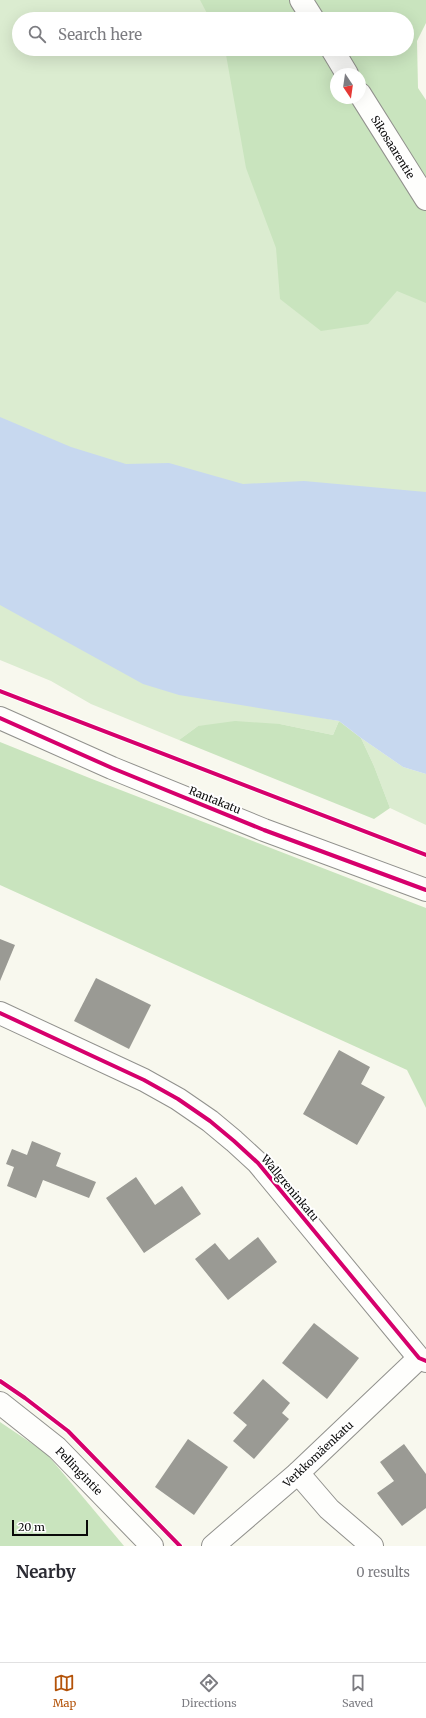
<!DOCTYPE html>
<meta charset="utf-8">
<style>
:root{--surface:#fff;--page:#f2f2f3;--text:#2b2b33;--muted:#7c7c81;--line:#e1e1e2;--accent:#b45309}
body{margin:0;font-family:Merriweather,serif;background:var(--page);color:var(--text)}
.compass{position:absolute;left:330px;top:68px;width:36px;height:36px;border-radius:50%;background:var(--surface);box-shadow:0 4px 16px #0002;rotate:167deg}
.scale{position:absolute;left:12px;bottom:10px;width:76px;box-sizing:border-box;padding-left:4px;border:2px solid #0a0a0a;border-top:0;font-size:11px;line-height:14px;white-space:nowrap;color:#0a0a0a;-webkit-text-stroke:3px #fff;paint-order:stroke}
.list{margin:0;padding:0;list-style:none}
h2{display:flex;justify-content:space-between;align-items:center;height:52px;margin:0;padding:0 16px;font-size:17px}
h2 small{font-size:13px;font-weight:400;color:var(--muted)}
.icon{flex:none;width:22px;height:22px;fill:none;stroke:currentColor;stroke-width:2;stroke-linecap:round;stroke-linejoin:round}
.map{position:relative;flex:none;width:426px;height:1546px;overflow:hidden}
.search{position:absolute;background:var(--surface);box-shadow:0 4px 16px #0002;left:12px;right:12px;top:12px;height:44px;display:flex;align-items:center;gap:10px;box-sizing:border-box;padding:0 14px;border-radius:22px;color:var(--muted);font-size:15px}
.sheet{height:116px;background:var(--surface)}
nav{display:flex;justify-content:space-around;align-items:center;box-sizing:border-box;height:56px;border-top:1px solid var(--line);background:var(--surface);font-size:11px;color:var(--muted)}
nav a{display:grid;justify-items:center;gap:2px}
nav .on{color:var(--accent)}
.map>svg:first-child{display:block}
.green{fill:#dbecd0}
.forest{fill:#c9e4be;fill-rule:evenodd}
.water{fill:#c7d8ef}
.building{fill:#9a9a94}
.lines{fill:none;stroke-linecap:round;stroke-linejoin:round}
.minor-casing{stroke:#91918d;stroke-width:24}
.tertiary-casing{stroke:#91918d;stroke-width:24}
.minor{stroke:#fefefc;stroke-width:22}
.tertiary{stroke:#fefefc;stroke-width:22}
.cycleway-casing{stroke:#fff;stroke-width:6}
.cycleway{stroke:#d6006c;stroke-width:4}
.labels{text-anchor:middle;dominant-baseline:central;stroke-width:4;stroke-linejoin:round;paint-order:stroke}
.street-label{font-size:11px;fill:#0a0a0a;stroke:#fff}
</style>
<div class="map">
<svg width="426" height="1546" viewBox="0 0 426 1546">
<rect width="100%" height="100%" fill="#f8f8ee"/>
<g class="green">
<path d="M0,0h276l12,19h-269v30h288l29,49 90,142v434l-141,37 54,10 -6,14 -53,-11 -82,2 -19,14 -88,-36 -40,-23 -51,-21z"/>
<path d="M361,738l42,29 23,7v51l-36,-17 -16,-42z"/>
</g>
<g class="forest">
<path d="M200,0h226v23l-9,18 1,47 8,12v203l-29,-12 -29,33 -47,7 -41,-32 -4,-51 -30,-80 -21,-119h182v-30h-197zM336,74h24v24h-24z"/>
<path d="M235,721l45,3 53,11 6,-14 22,17 13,28 16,42 -16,11 -195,-79 19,-14z"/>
<path d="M0,742l92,37 334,129v200l-19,-38 -407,-185z"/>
<path d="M0,1422l46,31 78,93h-124z"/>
</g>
<path class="water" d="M0,417l71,30 55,17 43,-1 74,21 61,-3 122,11v282l-23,-7 -42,-29 -22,-17 -160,-26 -36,-11 -143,-79z"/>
<g class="building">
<path d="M0,939l15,6 -15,36z"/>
<path d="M96,978l55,27 -22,44 -55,-28z"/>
<path d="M339,1050l31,17 -9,17 24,13 -28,48 -54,-31z"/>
<path d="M32,1141l29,12 -5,13 40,16 -7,16 -46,-18 -7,18 -29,-12 7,-19 -8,-3 6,-15 15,6z"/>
<path d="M136,1177l19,28 27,-19 19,28 -57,39 -38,-55z"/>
<path d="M258,1237l19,25 -49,38 -33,-41 20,-16 14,17z"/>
<path d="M314,1323l45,35 -32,41 -45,-36z"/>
<path d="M263,1379l27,24 -8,10 7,6 -35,40 -21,-18 14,-16 -14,-12z"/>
<path d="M188,1439l40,28 -34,48 -39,-28z"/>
<path d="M404,1444l22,30v34l-24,18 -25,-33 17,-12 -14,-19z"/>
</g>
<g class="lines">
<g class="minor-casing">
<g id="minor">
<path d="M301,0l12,19"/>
<path d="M332,49l15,25"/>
<path d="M360,94l66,105"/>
<path d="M0,1013l144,67 34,19 32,22 24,20 24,22 161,195 7,3"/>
<path d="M298,1473l31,36 43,37"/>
<path d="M213,1546l85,-73 121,-115"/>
</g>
</g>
<g class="tertiary-casing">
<g id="tertiary">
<path d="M0,718l112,50 152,62 162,60"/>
<path d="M0,1403l57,45 95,98"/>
</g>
</g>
<use href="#minor" class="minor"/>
<use href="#tertiary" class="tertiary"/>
<g class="cycleway-casing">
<g id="cycleway">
<path d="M0,691l426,164"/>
<path d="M0,718l112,50 152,62 162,60"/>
<path d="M0,1013l144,67 34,19 32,22 24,20 24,22 161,195 7,3"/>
<path d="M0,1381l25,17 43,33 112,115"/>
</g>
</g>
<use href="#cycleway" class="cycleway"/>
</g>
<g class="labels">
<g class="street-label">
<text transform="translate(393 147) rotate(58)">Sikosaarentie</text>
<text transform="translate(215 800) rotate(22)">Rantakatu</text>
<text transform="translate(290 1188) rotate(50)">Wallgreninkatu</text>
<text transform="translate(318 1454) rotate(-43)">Verkkomäenkatu</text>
<text transform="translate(79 1471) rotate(46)">Pellingintie</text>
</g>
</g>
</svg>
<svg class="compass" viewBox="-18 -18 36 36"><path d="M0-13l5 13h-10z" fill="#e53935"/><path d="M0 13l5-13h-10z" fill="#7c7c81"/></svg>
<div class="scale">20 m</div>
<div class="search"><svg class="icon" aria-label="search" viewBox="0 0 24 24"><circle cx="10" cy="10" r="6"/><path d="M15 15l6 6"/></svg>Search here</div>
</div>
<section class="sheet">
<h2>Nearby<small>0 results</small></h2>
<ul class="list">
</ul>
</section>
<nav>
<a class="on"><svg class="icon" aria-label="map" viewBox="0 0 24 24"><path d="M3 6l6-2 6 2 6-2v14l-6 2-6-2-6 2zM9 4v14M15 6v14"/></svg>Map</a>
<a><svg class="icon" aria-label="directions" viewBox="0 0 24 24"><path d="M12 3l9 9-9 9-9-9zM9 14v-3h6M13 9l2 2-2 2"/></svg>Directions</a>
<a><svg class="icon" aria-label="saved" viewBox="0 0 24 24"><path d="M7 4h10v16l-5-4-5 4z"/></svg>Saved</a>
</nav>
